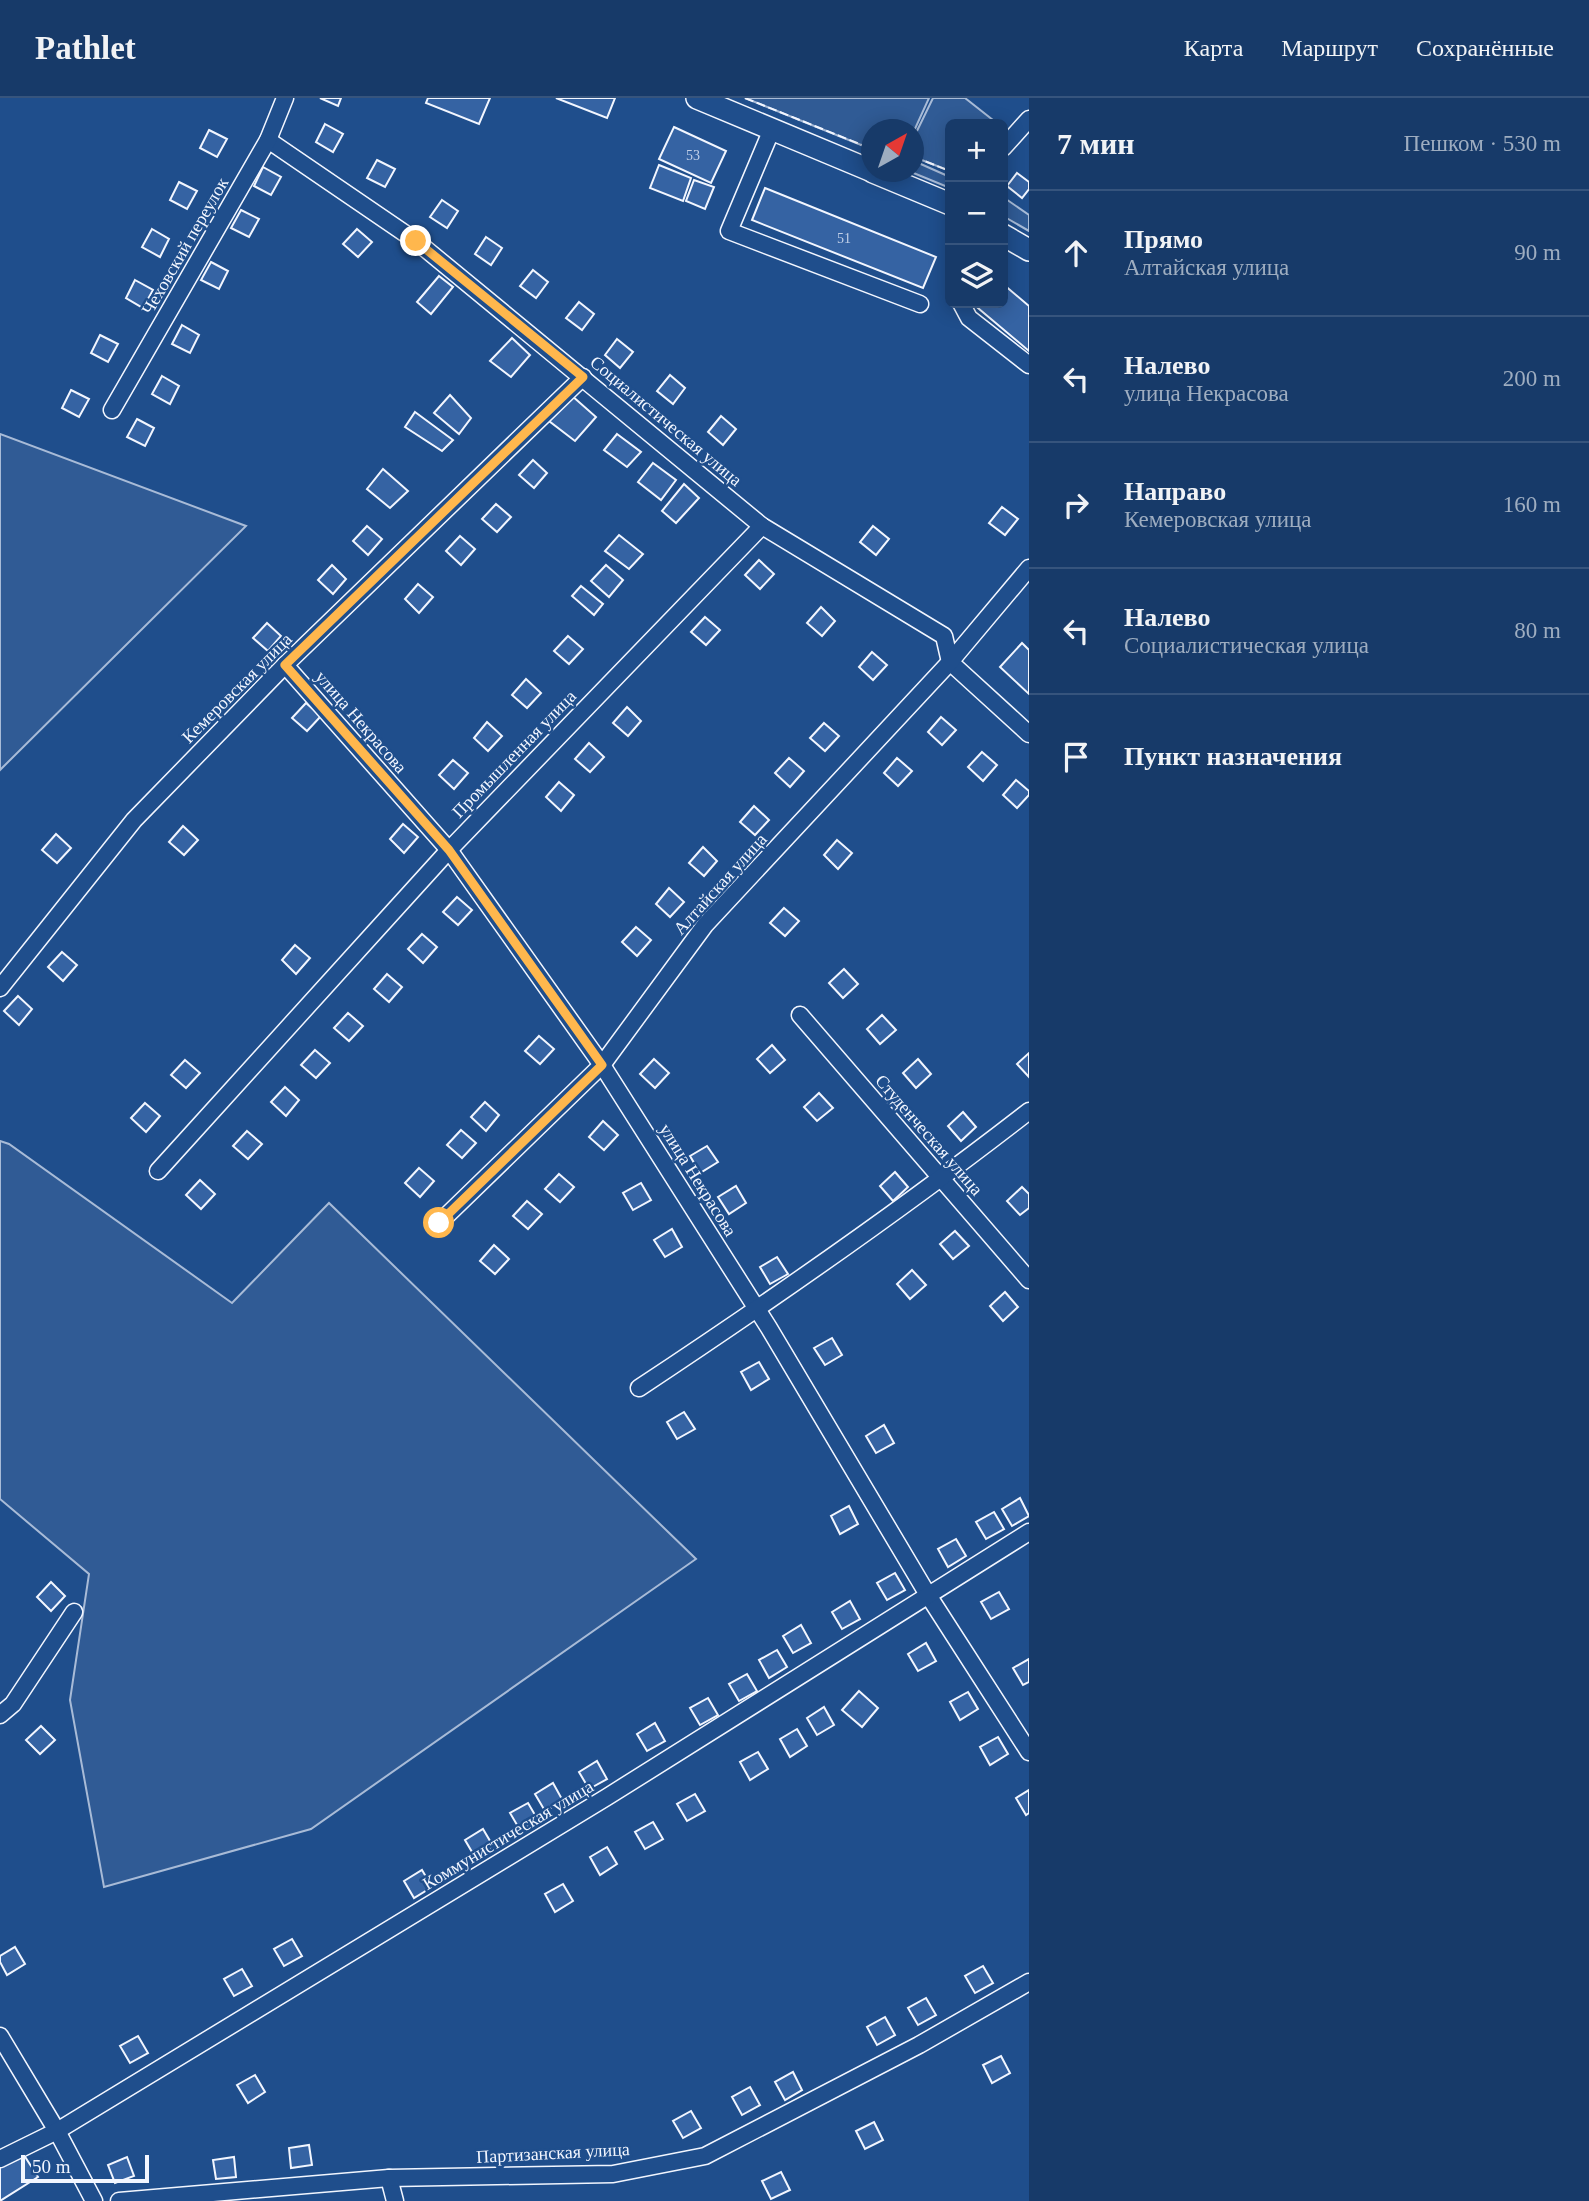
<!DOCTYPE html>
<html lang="ru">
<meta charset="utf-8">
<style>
:root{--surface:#173a69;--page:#244571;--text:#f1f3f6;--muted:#9eadc0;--line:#36547d}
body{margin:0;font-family:"Times New Roman",serif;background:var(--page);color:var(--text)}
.controls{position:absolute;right:21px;top:21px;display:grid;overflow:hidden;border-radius:10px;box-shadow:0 4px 18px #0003}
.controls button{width:63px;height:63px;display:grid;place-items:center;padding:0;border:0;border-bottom:2px solid var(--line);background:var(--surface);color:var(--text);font:35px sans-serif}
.compass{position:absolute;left:861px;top:21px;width:63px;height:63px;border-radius:50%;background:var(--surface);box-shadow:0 4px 18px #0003;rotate:40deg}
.scale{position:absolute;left:21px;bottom:18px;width:128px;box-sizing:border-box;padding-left:7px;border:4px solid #f2f6ff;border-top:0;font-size:19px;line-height:24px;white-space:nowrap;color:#f2f6ff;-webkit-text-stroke:5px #1f4e8c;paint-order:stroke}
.stop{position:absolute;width:21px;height:21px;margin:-16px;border:5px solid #ffb74d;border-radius:50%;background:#fff}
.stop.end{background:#ffb74d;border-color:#fff;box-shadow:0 2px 7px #0008}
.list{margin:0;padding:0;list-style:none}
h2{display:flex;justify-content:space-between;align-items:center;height:91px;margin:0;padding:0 28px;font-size:30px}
h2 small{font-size:23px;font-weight:400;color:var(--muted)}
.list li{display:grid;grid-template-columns:46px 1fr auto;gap:21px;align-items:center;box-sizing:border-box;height:126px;padding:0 28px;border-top:2px solid var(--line)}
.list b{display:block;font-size:26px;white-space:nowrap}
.list p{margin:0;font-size:23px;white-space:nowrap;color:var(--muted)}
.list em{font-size:23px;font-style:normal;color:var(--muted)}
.icon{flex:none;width:38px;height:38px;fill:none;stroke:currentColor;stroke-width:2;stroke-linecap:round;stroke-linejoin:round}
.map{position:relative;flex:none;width:1029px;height:2103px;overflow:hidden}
header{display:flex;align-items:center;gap:42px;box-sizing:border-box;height:98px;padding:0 35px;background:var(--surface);border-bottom:2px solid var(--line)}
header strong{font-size:33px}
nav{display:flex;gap:38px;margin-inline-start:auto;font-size:24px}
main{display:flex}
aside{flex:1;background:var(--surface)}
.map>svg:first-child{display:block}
.built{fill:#305b95;stroke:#a8bbd7;stroke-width:2}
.building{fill:#3563a3;stroke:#f2f6ff;stroke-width:2}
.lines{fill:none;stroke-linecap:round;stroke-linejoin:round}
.minor-casing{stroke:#f2f6ff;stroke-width:19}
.secondary-casing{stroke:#f2f6ff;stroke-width:24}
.minor{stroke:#1f4e8c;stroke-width:16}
.secondary{stroke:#1f4e8c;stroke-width:21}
.fence{stroke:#f2f6ff;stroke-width:2;stroke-dasharray:9 3.5;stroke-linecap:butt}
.route{stroke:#ffb74d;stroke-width:9}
.labels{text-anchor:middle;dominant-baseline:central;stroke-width:5;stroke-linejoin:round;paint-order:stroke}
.number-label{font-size:14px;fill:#c3d1e8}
.street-label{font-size:18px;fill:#f2f6ff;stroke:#1f4e8c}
</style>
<header>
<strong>Pathlet</strong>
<nav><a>Карта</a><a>Маршрут</a><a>Сохранённые</a></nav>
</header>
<main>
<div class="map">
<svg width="1029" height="2103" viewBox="0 0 1029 2103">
<rect width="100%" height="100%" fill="#1f4e8c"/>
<g class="built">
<path d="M745,0h184l-15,33 -42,-1 -1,19z"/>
<path d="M933,0h32l33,26h-48v47l-36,-14v-20z"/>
<path d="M914,63l36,16v11l-39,-16h3z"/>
<path d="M1003,99l26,18v16l-26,-15z"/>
<path d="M0,336l246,92 -246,244z"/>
<path d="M0,1043l9,3 223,159 97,-100 367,356 -385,270 -207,58 -34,-187 19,-126 -89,-75z"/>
</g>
<g class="building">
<path d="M320,0h21l-3,8z"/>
<path d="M428,0h62l-11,26 -53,-21z"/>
<path d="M556,0h59l-8,20z"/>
<path d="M325,26l18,10 -10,18 -17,-10z"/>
<path d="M674,29l52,24 -15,32 -52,-24z"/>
<path d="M209,32l18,9 -10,18 -17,-9z"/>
<path d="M377,62l18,9 -10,18 -18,-9z"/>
<path d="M659,67l32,13 -8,23 -33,-13z"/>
<path d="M263,69l18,10 -10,18 -17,-9z"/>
<path d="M1017,75l12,9v7l-7,9 -15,-12z"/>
<path d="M694,82l20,7 -9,22 -19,-8z"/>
<path d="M179,84l18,9 -10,18 -17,-9z"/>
<path d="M765,90l171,69 -13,31 -171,-68z"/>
<path d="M442,102l16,11 -11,17 -17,-11z"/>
<path d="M241,112l18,9 -10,18 -18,-9z"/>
<path d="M152,131l17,10 -9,18 -18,-10z"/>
<path d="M357,131l15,13 -14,15 -15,-13z"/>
<path d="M486,139l16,11 -11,17 -16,-11z"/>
<path d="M211,164l17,9 -9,18 -18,-9z"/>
<path d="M533,172l15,12 -12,16 -16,-12z"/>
<path d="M439,178l14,11 -22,27 -14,-12z"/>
<path d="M135,182l18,10 -10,18 -17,-10z"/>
<path d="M1003,186l26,22v45l-57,-48h31z"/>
<path d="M579,204l15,12 -12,16 -16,-12z"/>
<path d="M182,227l17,10 -9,18 -18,-9z"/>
<path d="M100,237l18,9 -10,18 -17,-9z"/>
<path d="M512,240l18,17 -19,22 -21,-16z"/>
<path d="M617,241l16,13 -13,16 -15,-13z"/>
<path d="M670,277l15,13 -12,16 -16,-13z"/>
<path d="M162,278l17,10 -9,18 -18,-10z"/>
<path d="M71,292l18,9 -10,18 -17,-9z"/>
<path d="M450,297l21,23 -12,16 -25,-21z"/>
<path d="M571,297l25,22 -21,24 -26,-20z"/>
<path d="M415,314l38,28 -11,11 -37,-24z"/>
<path d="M721,318l15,13 -13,16 -15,-13z"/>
<path d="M137,321l17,9 -9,18 -18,-9z"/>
<path d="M617,336l24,18 -14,15 -23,-17z"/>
<path d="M533,362l14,13 -13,15 -15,-13z"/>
<path d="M653,365l23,17 -15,20 -23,-18z"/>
<path d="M383,371l25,22 -18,17 -23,-19z"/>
<path d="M684,386l15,14 -23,25 -14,-12z"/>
<path d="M496,406l15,13 -14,15 -15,-13z"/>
<path d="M1002,409l16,12 -13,16 -16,-12z"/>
<path d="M367,428l15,13 -14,16 -15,-14z"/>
<path d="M873,428l16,13 -13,16 -16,-13z"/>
<path d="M619,437l24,19 -14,15 -24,-18z"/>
<path d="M460,438l15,13 -14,16 -15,-14z"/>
<path d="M759,462l15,14 -14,15 -15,-14z"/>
<path d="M332,467l14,14 -13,15 -15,-14z"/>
<path d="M606,467l17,15 -14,17 -18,-16z"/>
<path d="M418,486l15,13 -14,16 -14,-14z"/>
<path d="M581,488l22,18 -9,11 -22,-19z"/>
<path d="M821,509l14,14 -13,15 -15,-13z"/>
<path d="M705,519l15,13 -14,15 -15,-13z"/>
<path d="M267,525l14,13 -13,15 -15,-13z"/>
<path d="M568,538l15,13 -14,15 -15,-13z"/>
<path d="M1022,545l7,7v44l-29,-27z"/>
<path d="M872,554l15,13 -14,15 -14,-13z"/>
<path d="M526,581l15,14 -14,15 -15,-13z"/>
<path d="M306,605l15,13 -14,15 -15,-13z"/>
<path d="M627,609l14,14 -13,15 -15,-13z"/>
<path d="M941,619l15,13 -14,15 -14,-13z"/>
<path d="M487,624l15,14 -14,15 -14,-13z"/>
<path d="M824,625l15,13 -14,15 -15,-13z"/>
<path d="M589,645l15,14 -14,15 -15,-13z"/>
<path d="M982,654l15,13 -14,16 -15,-14z"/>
<path d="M789,660l15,13 -14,16 -15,-14z"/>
<path d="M897,660l15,13 -14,15 -14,-13z"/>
<path d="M453,662l15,13 -14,16 -15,-14z"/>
<path d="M1016,682l13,11v4l-12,13 -14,-13z"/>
<path d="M559,684l15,13 -13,16 -15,-14z"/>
<path d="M754,708l15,14 -14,15 -15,-13z"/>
<path d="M403,726l15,13 -14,16 -14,-14z"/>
<path d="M183,728l15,14 -14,15 -15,-13z"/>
<path d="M56,736l15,14 -14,15 -15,-13z"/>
<path d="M837,742l15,13 -14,16 -14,-14z"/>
<path d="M703,749l14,14 -13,15 -15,-13z"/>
<path d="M669,790l15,14 -14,15 -14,-13z"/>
<path d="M457,799l15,13 -14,15 -15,-13z"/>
<path d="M784,810l15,13 -14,15 -15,-13z"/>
<path d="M636,829l15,13 -14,16 -15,-14z"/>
<path d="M422,836l15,13 -14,16 -15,-14z"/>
<path d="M295,847l15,13 -14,16 -14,-14z"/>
<path d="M62,854l15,13 -14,16 -15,-14z"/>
<path d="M844,871l14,15 -15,14 -14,-15z"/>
<path d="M387,876l15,13 -13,15 -15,-13z"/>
<path d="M18,898l14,13 -13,16 -15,-14z"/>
<path d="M348,915l15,13 -14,15 -15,-13z"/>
<path d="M882,917l14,15 -16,14 -13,-15z"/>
<path d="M539,938l15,13 -14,15 -15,-13z"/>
<path d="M772,947l13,15 -15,13 -13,-14z"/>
<path d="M315,952l15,13 -14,15 -15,-13z"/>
<path d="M1029,955v24l-12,-13z"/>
<path d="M654,961l15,14 -14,15 -15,-14z"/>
<path d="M918,961l13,15 -15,14 -13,-15z"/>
<path d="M185,962l15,13 -14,15 -15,-13z"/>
<path d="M285,989l14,13 -13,16 -15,-14z"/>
<path d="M819,995l14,15 -16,13 -13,-14z"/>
<path d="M485,1004l14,13 -13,16 -15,-14z"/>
<path d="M145,1005l15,13 -14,16 -15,-14z"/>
<path d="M963,1014l13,15 -15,14 -13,-15z"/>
<path d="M603,1023l15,14 -14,15 -15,-13z"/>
<path d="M461,1032l15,13 -14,15 -15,-13z"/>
<path d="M247,1033l15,13 -14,15 -15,-13z"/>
<path d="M707,1048l11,16 -18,11 -10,-17z"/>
<path d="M419,1070l15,13 -14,16 -15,-14z"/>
<path d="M895,1074l13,15 -15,14 -13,-15z"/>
<path d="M559,1076l15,13 -14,15 -15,-13z"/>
<path d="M200,1082l15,14 -14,15 -15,-14z"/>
<path d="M641,1085l10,17 -18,10 -10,-17z"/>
<path d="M736,1088l10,17 -17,11 -11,-17z"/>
<path d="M1022,1089l7,7v14l-9,7 -13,-14z"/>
<path d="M527,1103l15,13 -14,15 -15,-13z"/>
<path d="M672,1131l10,18 -17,10 -11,-17z"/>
<path d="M955,1133l14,15 -16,13 -13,-15z"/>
<path d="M494,1147l15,14 -14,15 -15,-13z"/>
<path d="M777,1159l11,17 -18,10 -10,-17z"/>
<path d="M912,1172l14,15 -16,14 -13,-15z"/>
<path d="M1005,1194l13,15 -15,14 -13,-15z"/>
<path d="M832,1240l10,17 -17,10 -11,-17z"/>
<path d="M759,1264l10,17 -18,11 -10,-18z"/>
<path d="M684,1314l11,17 -18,10 -10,-17z"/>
<path d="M884,1327l10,18 -18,10 -10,-17z"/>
<path d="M1020,1400l9,18 -17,10 -10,-17z"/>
<path d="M849,1408l9,18 -18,10 -9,-18z"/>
<path d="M994,1414l10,17 -18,10 -10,-17z"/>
<path d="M956,1441l10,17 -18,11 -10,-18z"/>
<path d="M895,1475l10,17 -18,10 -10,-17z"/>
<path d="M51,1484l14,14 -14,15 -14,-14z"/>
<path d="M999,1494l10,17 -18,10 -10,-17z"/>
<path d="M850,1503l10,18 -18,10 -10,-17z"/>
<path d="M801,1527l10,18 -18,10 -10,-17z"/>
<path d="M926,1545l10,18 -18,10 -10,-17z"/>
<path d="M777,1552l10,17 -18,11 -10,-18z"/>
<path d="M1029,1561v23l-6,3 -10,-17z"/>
<path d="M747,1576l10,17 -18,10 -10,-17z"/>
<path d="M859,1593l19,17 -16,19 -20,-17z"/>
<path d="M968,1594l10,17 -18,11 -10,-18z"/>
<path d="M708,1600l10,17 -18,10 -10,-17z"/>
<path d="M824,1609l10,18 -17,10 -10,-17z"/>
<path d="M655,1625l10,18 -18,10 -10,-17z"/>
<path d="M41,1628l14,14 -15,14 -14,-14z"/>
<path d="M797,1631l10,17 -17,11 -10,-18z"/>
<path d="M998,1639l10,17 -18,11 -10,-18z"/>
<path d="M758,1654l10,17 -18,11 -10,-18z"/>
<path d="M597,1663l10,18 -18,10 -10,-17z"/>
<path d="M553,1685l10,18 -18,10 -10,-17z"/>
<path d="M1029,1692v23l-3,2 -10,-17z"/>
<path d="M695,1696l10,17 -18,10 -10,-17z"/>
<path d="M528,1705l10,17 -18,10 -10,-17z"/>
<path d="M653,1724l10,17 -18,10 -10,-17z"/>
<path d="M483,1731l10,17 -18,11 -10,-17z"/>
<path d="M607,1749l10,17 -17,11 -10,-18z"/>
<path d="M422,1772l10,17 -18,11 -10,-17z"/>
<path d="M563,1786l10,17 -18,11 -10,-18z"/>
<path d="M292,1841l10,17 -18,10 -10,-17z"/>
<path d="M15,1849l10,17 -18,11 -7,-13v-6z"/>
<path d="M983,1868l10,17 -18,10 -10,-17z"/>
<path d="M242,1871l10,17 -18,10 -10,-17z"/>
<path d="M926,1900l10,17 -18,10 -10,-17z"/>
<path d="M885,1919l10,18 -18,10 -10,-18z"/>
<path d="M138,1938l10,17 -18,10 -10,-17z"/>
<path d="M1001,1958l9,17 -18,10 -9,-18z"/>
<path d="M793,1974l9,18 -17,10 -10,-18z"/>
<path d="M255,1977l10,17 -17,11 -11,-18z"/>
<path d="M750,1989l10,18 -18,10 -10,-18z"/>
<path d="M691,2013l10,17 -18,10 -10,-17z"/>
<path d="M874,2024l9,18 -18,9 -9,-18z"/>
<path d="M309,2047l3,20 -21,3 -2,-20z"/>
<path d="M22,2054l16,25 -38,24v-35z"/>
<path d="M127,2059l7,19 -19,7 -7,-18z"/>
<path d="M234,2059l2,20 -20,2 -3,-19z"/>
<path d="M781,2074l9,18 -19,9 -9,-18z"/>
</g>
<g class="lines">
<g class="minor-casing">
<g id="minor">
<path d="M772,31l-43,102 191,73"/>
<path d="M268,42l148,101 346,285 182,110 6,26 79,72"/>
<path d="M1003,50l26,-29"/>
<path d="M961,205l8,15 60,47"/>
<path d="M112,312l156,-270 17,-42"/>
<path d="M285,567l164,185 153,215 167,263 159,267 101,157"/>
<path d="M0,890l134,-168 151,-155 298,-288"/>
<path d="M800,917l229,265"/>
<path d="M158,1073l291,-321 313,-324"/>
<path d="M439,1125l163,-158 103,-140 245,-263 79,-94"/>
<path d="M639,1290c133,-88 264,-179 390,-277"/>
<path d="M0,1617l13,-11 61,-92"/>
<path d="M0,1938l57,95 37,70"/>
<path d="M0,2061l57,-28 550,-334 422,-265"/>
<path d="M389,2080l6,23"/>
<path d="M119,2103l270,-23 224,-4 92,-18 214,-111 110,-63"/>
</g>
</g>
<g class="secondary-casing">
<g id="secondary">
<path d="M697,0l175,73"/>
<path d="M873,74l77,32"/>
<path d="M1003,137l26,15"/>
</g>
</g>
<use href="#minor" class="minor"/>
<use href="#secondary" class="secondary"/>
<g class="fence">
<path d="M745,0l127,51"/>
<path d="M914,59l36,14"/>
</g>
</g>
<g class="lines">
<path class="route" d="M416,143l167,136 -298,288 164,185 153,215 -163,158"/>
</g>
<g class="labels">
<g class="number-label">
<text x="693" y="57">53</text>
<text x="844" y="140">51</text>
</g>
<g class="street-label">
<text transform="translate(185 148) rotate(-60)">Чеховский переулок</text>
<text transform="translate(666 323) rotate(40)">Социалистическая улица</text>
<text transform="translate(237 590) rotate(-45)">Кемеровская улица</text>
<text transform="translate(361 624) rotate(49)">улица Некрасова</text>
<text transform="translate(514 656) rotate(-46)">Промышленная улица</text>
<text transform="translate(720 786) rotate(-48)">Алтайская улица</text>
<text transform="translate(929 1037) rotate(49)">Студенческая улица</text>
<text transform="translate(698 1082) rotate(58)">улица Некрасова</text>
<text transform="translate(508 1737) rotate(-31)">Коммунистическая улица</text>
<text transform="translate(553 2055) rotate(-3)">Партизанская улица</text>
</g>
</g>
</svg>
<div class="controls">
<button>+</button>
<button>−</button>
<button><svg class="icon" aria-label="layers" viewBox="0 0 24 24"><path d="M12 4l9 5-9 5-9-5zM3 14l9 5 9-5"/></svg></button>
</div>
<svg class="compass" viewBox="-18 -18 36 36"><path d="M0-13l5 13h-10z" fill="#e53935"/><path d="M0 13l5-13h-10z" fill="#9eadc0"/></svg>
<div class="scale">50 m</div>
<div class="stop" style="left:439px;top:1125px"></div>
<div class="stop end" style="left:416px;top:143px"></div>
</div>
<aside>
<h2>7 мин<small>Пешком · 530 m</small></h2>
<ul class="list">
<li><svg class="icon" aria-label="ahead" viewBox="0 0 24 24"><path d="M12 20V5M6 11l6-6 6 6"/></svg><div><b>Прямо</b><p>Алтайская улица</p></div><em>90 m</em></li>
<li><svg class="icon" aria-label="left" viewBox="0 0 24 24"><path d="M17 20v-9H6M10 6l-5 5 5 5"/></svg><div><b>Налево</b><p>улица Некрасова</p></div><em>200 m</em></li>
<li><svg class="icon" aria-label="right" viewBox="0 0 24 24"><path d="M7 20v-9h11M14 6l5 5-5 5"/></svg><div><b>Направо</b><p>Кемеровская улица</p></div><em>160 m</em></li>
<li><svg class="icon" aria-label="left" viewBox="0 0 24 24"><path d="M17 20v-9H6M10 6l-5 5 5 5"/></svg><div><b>Налево</b><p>Социалистическая улица</p></div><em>80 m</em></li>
<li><svg class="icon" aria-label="arrive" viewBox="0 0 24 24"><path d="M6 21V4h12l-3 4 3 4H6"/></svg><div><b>Пункт назначения</b></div></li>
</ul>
</aside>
</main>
